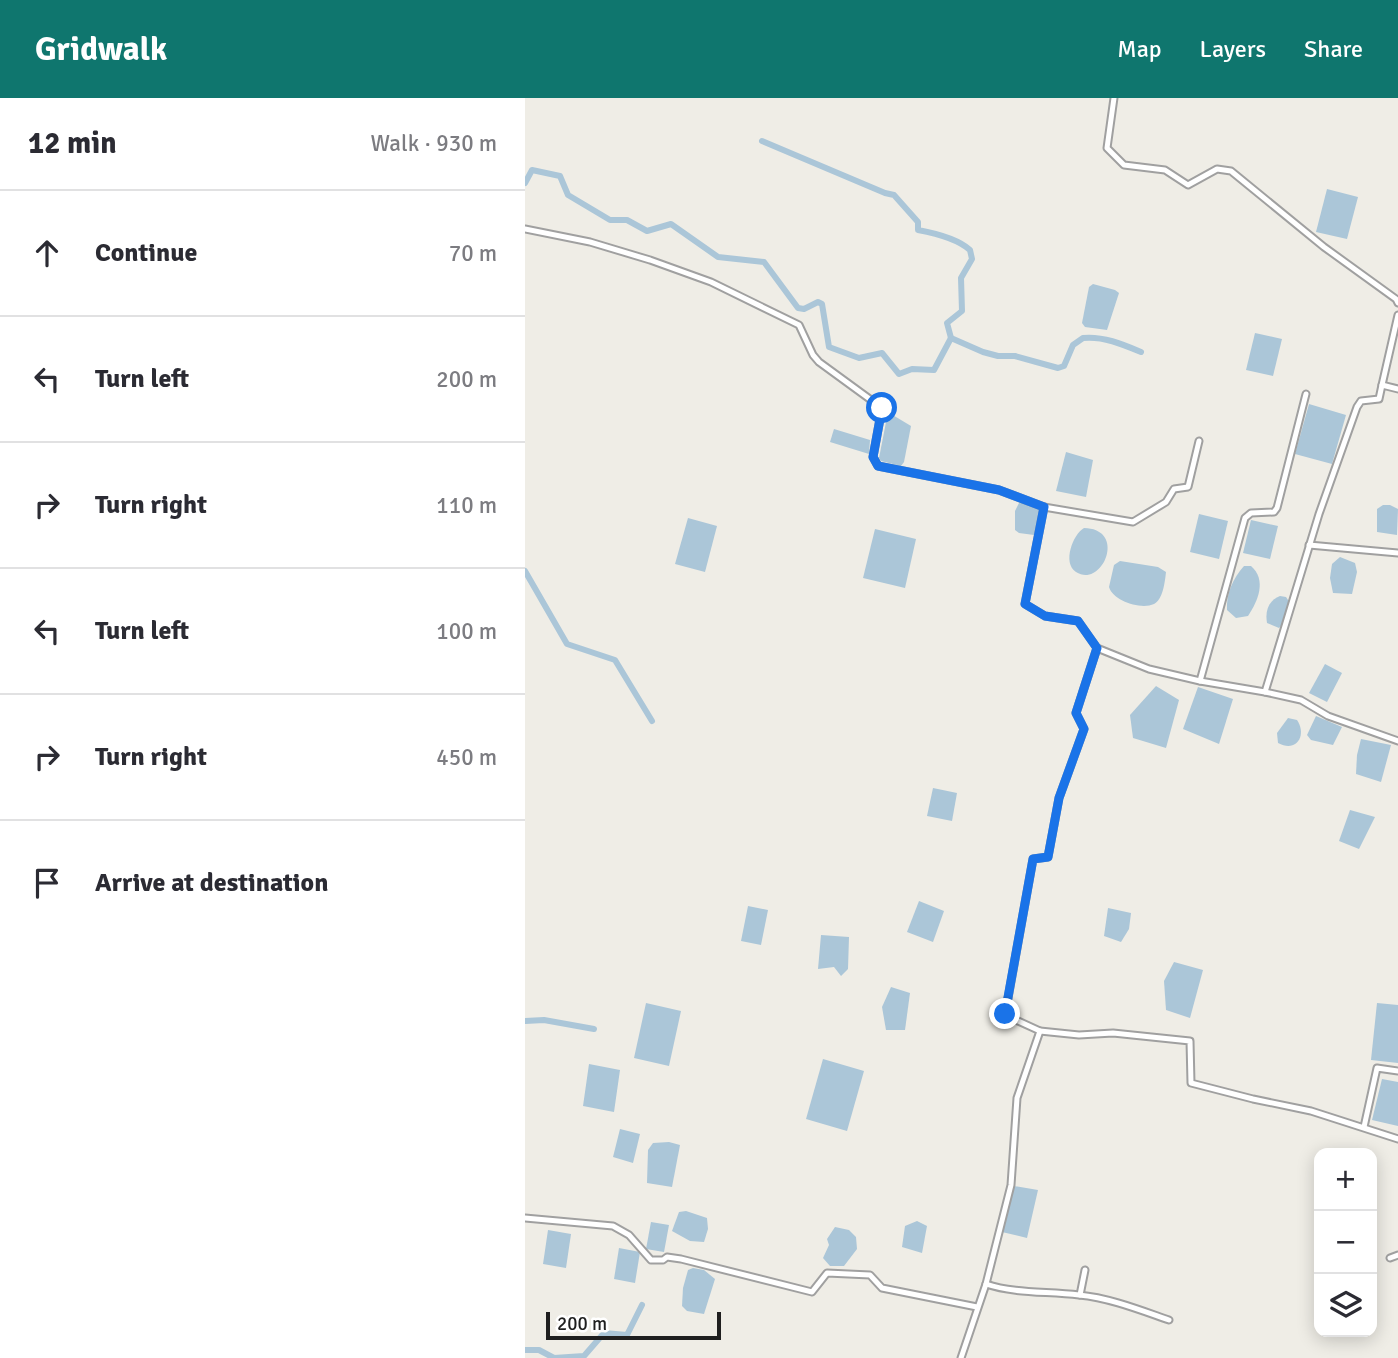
<!DOCTYPE html>
<meta charset="utf-8">
<style>
:root{--surface:#fff;--page:#f7f7f7;--text:#2b2b33;--muted:#7c7c81;--line:#e1e1e2;--accent:#0f766e}
body{margin:0;font-family:Signika,sans-serif;background:var(--page);color:var(--text)}
.controls{position:absolute;right:21px;bottom:21px;display:grid;overflow:hidden;border-radius:14px;box-shadow:0 4px 18px #0003}
.controls button{width:63px;height:63px;display:grid;place-items:center;padding:0;border:0;border-bottom:2px solid var(--line);background:var(--surface);color:var(--text);font:35px sans-serif}
.scale{position:absolute;left:21px;bottom:18px;width:175px;box-sizing:border-box;padding-left:7px;border:4px solid #1f1f1f;border-top:0;font-size:19px;line-height:24px;white-space:nowrap;color:#1f1f1f;-webkit-text-stroke:5px #fff;paint-order:stroke}
.stop{position:absolute;width:21px;height:21px;margin:-16px;border:5px solid #1a73e8;border-radius:50%;background:#fff}
.stop.end{background:#1a73e8;border-color:#fff;box-shadow:0 2px 7px #0008}
.list{margin:0;padding:0;list-style:none}
h2{display:flex;justify-content:space-between;align-items:center;height:91px;margin:0;padding:0 28px;font-size:30px}
h2 small{font-size:23px;font-weight:400;color:var(--muted)}
.list li{display:grid;grid-template-columns:46px 1fr auto;gap:21px;align-items:center;box-sizing:border-box;height:126px;padding:0 28px;border-top:2px solid var(--line)}
.list b{display:block;font-size:26px;white-space:nowrap}
.list em{font-size:23px;font-style:normal;color:var(--muted)}
.icon{flex:none;width:38px;height:38px;fill:none;stroke:currentColor;stroke-width:2;stroke-linecap:round;stroke-linejoin:round}
.map{position:relative;flex:none;width:873px;height:1260px;overflow:hidden}
header{display:flex;align-items:center;gap:42px;box-sizing:border-box;height:98px;padding:0 35px;background:var(--accent);color:#fff}
header strong{font-size:33px}
nav{display:flex;gap:38px;margin-inline-start:auto;font-size:24px}
main{display:flex}
aside{flex:1;background:var(--surface)}
.map>svg:first-child{display:block}
.water{fill:#abc6d8}
.lines{fill:none;stroke-linecap:round;stroke-linejoin:round}
.canal{stroke:#abc6d8;stroke-width:6}
.street-casing{stroke:#a0a0a0;stroke-width:9}
.street{stroke:#fff;stroke-width:5}
.route{stroke:#1a73e8;stroke-width:9}
</style>
<header>
<strong>Gridwalk</strong>
<nav><a>Map</a><a>Layers</a><a>Share</a></nav>
</header>
<main>
<aside>
<h2>12 min<small>Walk · 930 m</small></h2>
<ul class="list">
<li><svg class="icon" aria-label="ahead" viewBox="0 0 24 24"><path d="M12 20V5M6 11l6-6 6 6"/></svg><div><b>Continue</b></div><em>70 m</em></li>
<li><svg class="icon" aria-label="left" viewBox="0 0 24 24"><path d="M17 20v-9H6M10 6l-5 5 5 5"/></svg><div><b>Turn left</b></div><em>200 m</em></li>
<li><svg class="icon" aria-label="right" viewBox="0 0 24 24"><path d="M7 20v-9h11M14 6l5 5-5 5"/></svg><div><b>Turn right</b></div><em>110 m</em></li>
<li><svg class="icon" aria-label="left" viewBox="0 0 24 24"><path d="M17 20v-9H6M10 6l-5 5 5 5"/></svg><div><b>Turn left</b></div><em>100 m</em></li>
<li><svg class="icon" aria-label="right" viewBox="0 0 24 24"><path d="M7 20v-9h11M14 6l5 5-5 5"/></svg><div><b>Turn right</b></div><em>450 m</em></li>
<li><svg class="icon" aria-label="arrive" viewBox="0 0 24 24"><path d="M6 21V4h12l-3 4 3 4H6"/></svg><div><b>Arrive at destination</b></div></li>
</ul>
</aside>
<div class="map">
<svg width="873" height="1260" viewBox="0 0 873 1260">
<rect width="100%" height="100%" fill="#efede6"/>
<g class="water">
<path d="M802,91l31,8 -11,42 -31,-7z"/>
<path d="M568,186l22,6 4,3 -12,37 -22,-3 -3,-4 7,-36z"/>
<path d="M730,235l27,6 -9,37 -27,-6z"/>
<path d="M784,306l37,11 -14,49 -37,-10z"/>
<path d="M366,316l20,12 -7,36 -3,4 -20,-5 -2,-3 8,-41z"/>
<path d="M309,331l36,11 -1,14 -39,-12z"/>
<path d="M541,354l27,8 -7,37 -30,-6z"/>
<path d="M499,404l15,7v13l-5,13 -15,-2 -4,-3v-19l4,-8z"/>
<path d="M858,407h7l8,4 -1,26 -20,-3v-23z"/>
<path d="M674,416l29,7 -9,38 -29,-7z"/>
<path d="M163,420l29,8 -12,46 -30,-8z"/>
<path d="M726,422l27,6 -8,33 -27,-6z"/>
<path d="M559,430c44,1 18,61 -8,44 -14,-9 -3,-38 8,-44z"/>
<path d="M350,431l41,10 -11,49 -42,-10z"/>
<path d="M815,459l15,6 2,9 -5,22 -19,-1 -3,-15 2,-14z"/>
<path d="M595,463l38,6 8,5c-1,9 -3,28 -12,32 -13,6 -41,-3 -45,-17l5,-22z"/>
<path d="M719,468h7c16,14 7,35 -3,50l-12,2 -9,-8c-1,-16 6,-32 17,-44z"/>
<path d="M755,498l6,1 4,6 -6,20 -5,5 -12,-5c-2,-12 1,-22 13,-27z"/>
<path d="M800,566l17,9 -15,29 -18,-9z"/>
<path d="M631,588l23,14 -13,48 -33,-10 -3,-23z"/>
<path d="M673,589l35,12 -14,45 -36,-15z"/>
<path d="M791,618l26,11 -9,18 -22,-5 -4,-5z"/>
<path d="M763,620l9,2c10,15 0,33 -19,23l-1,-10z"/>
<path d="M836,641l30,6 -10,37 -25,-8 1,-19z"/>
<path d="M408,690l24,5 -5,28 -25,-5z"/>
<path d="M825,712l25,7 -16,32 -20,-8z"/>
<path d="M394,803l25,10 -11,31 -26,-10z"/>
<path d="M223,808l20,4 -7,35 -20,-4z"/>
<path d="M583,810l23,5 -2,16 -8,13 -17,-6z"/>
<path d="M296,837l28,2 -1,32 -7,7 -7,-9 -16,2z"/>
<path d="M649,864l29,8 -13,48 -24,-8 -2,-29z"/>
<path d="M366,889l19,6 -5,37h-19l-4,-23z"/>
<path d="M121,905l35,8 -12,55 -35,-8z"/>
<path d="M852,905l21,2v58l-27,-3z"/>
<path d="M298,961l41,12 -17,60 -41,-12z"/>
<path d="M64,966l31,6 -6,42 -31,-6z"/>
<path d="M857,981l16,3v44l-26,-6z"/>
<path d="M95,1031l20,5 -7,29 -20,-6z"/>
<path d="M144,1044l11,3 -8,42 -25,-4 1,-33 5,-7z"/>
<path d="M489,1088l24,4 -11,48 -25,-6z"/>
<path d="M161,1113l21,7 1,11 -4,13 -14,-1 -18,-10 7,-19z"/>
<path d="M392,1123l10,5 -5,27 -20,-6 3,-21z"/>
<path d="M126,1124l18,3 -5,27 -18,-3z"/>
<path d="M310,1129l14,3 7,7 1,12 -13,17h-14l-7,-8 6,-13 -2,-6z"/>
<path d="M23,1132l23,4 -5,34 -23,-4z"/>
<path d="M94,1150l21,4 -5,31 -21,-4z"/>
<path d="M168,1170l11,2 11,9 -11,35 -17,-3 -5,-5 1,-18 5,-18z"/>
</g>
<g class="lines">
<g class="canal">
<path d="M237,43l123,52 9,2 24,27v8c16,3 40,9 52,20l2,9 -11,19 1,33 -15,12 4,15"/>
<path d="M0,85l7,-13 28,6 8,19 42,25h17l20,11 24,-7 47,33 46,5 34,46 6,1 14,-7 4,2 7,43 30,11 23,-5 17,21 13,-5 22,1 17,-32 32,14 15,4h17l43,12 6,-2 9,-21 10,-7c20,-2 39,6 58,14"/>
<path d="M0,473l42,73 48,16 37,61"/>
<path d="M0,923l19,-1 50,9"/>
<path d="M0,1252h14l15,8 30,-2 20,-23 23,2 15,-30"/>
</g>
<g class="street-casing">
<g id="street">
<path d="M589,0l-7,50 17,17 41,5 23,15 29,-16 14,2 93,76 72,52 2,4"/>
<path d="M0,131l65,13 60,18 61,22 88,43 14,30 6,7 63,46 -9,49 5,9 121,24 45,17 -19,97 20,12 33,5 19,27 -21,65 8,16 -25,69 -11,59 -15,2 -28,156 35,16 -23,67 -6,87 -25,99 -25,74"/>
<path d="M857,287l16,-70"/>
<path d="M519,409l89,15 33,-20 8,-13 14,-2 11,-46"/>
<path d="M784,447l89,8"/>
<path d="M572,550l52,21 51,12 65,11 36,8 27,16 70,25"/>
<path d="M675,583l45,-163 6,-5 23,-1 3,-4 29,-114"/>
<path d="M740,594l54,-178 38,-107 4,-6 18,-2 3,-14 16,4"/>
<path d="M515,933l39,4 34,-2 77,8 1,42 62,16 58,12 87,28"/>
<path d="M839,1029l13,-59 21,3"/>
<path d="M0,1120l88,8 16,9 22,25h12l4,-3 14,2 131,33 15,-19 43,2 12,13 95,19"/>
<path d="M865,1160l8,-3"/>
<path d="M461,1186c30,10 61,7 93,11 31,3 61,15 90,25"/>
<path d="M555,1197l5,-25"/>
</g>
</g>
<use href="#street" class="street"/>
</g>
<g class="lines">
<path class="route" d="M357,310l-9,49 5,9 121,24 45,17 -19,97 20,12 33,5 19,27 -21,65 8,16 -25,69 -11,59 -15,2 -28,155"/>
</g>
</svg>
<div class="controls">
<button>+</button>
<button>−</button>
<button><svg class="icon" aria-label="layers" viewBox="0 0 24 24"><path d="M12 4l9 5-9 5-9-5zM3 14l9 5 9-5"/></svg></button>
</div>
<div class="scale">200 m</div>
<div class="stop" style="left:357px;top:310px"></div>
<div class="stop end" style="left:480px;top:916px"></div>
</div>
</main>
